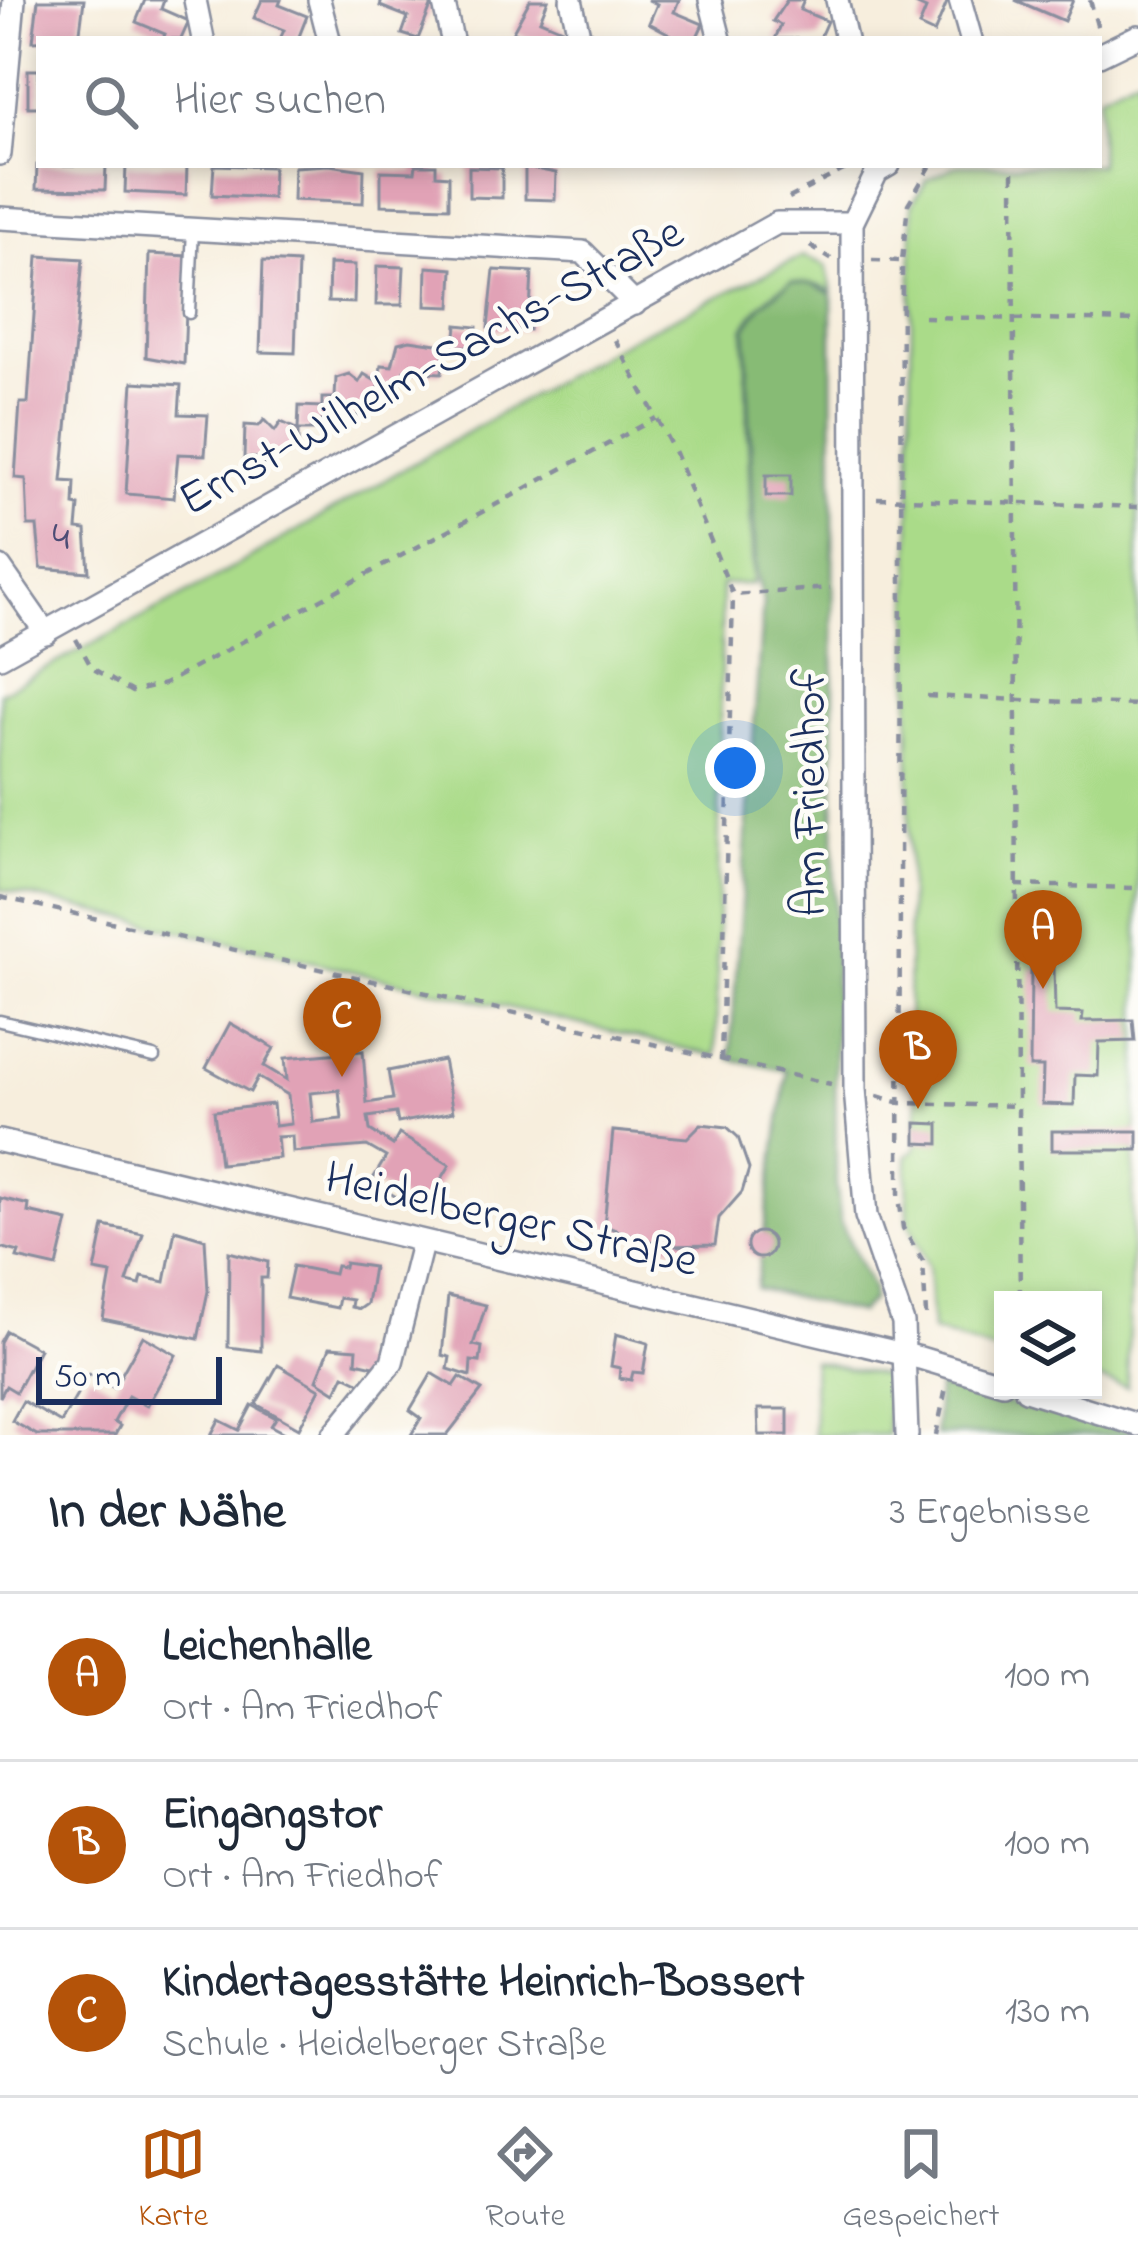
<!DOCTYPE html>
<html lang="de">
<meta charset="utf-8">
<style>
:root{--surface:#fff;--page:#f6f6f7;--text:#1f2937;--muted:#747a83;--line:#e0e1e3;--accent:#b45309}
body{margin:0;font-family:"Indie Flower",sans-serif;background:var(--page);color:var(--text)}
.controls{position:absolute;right:36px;bottom:36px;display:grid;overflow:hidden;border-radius:0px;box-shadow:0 6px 18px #0003}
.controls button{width:108px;height:108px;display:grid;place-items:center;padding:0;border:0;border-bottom:3px solid var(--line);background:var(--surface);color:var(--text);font:60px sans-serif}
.scale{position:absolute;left:36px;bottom:30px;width:186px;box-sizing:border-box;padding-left:12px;border:6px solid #1b2f5e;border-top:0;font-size:33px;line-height:42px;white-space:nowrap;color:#1b2f5e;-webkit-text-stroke:9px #fdfcf7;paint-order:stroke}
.you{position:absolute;left:735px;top:768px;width:42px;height:42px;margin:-30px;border:9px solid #fff;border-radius:50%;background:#1a73e8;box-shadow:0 0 0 18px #1a73e833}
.badge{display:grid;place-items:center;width:78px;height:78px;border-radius:50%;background:var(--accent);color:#fff;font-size:39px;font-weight:700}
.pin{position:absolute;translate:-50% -99px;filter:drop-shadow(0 3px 6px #0008)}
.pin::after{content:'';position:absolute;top:63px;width:42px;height:36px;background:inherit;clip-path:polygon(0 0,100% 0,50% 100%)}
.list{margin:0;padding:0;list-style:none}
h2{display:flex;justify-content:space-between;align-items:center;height:156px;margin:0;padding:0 48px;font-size:51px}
h2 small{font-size:39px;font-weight:400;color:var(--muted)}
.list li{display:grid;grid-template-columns:78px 1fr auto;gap:36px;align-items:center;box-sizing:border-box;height:168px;padding:0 48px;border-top:3px solid var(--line)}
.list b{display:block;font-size:45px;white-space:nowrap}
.list p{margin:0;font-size:39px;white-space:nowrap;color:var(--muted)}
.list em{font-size:39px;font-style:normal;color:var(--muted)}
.icon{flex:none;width:66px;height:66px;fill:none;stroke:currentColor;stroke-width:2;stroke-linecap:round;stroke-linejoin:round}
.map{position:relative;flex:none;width:1138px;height:1435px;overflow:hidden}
.search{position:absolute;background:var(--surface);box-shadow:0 6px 18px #0003;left:36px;right:36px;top:36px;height:132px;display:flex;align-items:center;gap:30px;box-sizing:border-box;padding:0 42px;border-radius:0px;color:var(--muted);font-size:45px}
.sheet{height:660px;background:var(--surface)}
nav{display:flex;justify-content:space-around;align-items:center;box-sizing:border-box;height:168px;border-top:3px solid var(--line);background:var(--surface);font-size:33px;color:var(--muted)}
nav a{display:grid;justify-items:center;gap:6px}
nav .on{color:var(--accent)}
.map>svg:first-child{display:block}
.green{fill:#aadb89;stroke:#628574;stroke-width:3}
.forest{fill:#87bb75;stroke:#51756a;stroke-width:3}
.building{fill:#e1a2b6;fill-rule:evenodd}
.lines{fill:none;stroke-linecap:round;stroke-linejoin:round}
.lane-casing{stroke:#898e9e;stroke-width:15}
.street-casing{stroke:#898e9e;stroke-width:26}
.path{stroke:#898e9e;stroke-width:4.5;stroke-dasharray:9 9;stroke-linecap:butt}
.lane{stroke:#fff;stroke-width:10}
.street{stroke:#fff;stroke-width:21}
.labels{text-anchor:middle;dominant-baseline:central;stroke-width:9;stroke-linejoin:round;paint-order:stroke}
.number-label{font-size:42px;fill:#4c4c74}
.street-label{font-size:48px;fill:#1b2f5e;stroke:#fdfcf7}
</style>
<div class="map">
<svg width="1138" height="1435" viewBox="0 0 1138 1435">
<rect width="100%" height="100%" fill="#fdfcf7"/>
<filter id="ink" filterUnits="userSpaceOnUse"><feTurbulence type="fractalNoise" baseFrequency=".00833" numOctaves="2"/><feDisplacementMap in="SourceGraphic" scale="24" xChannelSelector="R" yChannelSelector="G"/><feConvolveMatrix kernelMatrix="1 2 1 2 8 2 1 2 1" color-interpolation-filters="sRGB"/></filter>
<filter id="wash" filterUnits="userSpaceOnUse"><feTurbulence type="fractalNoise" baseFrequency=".004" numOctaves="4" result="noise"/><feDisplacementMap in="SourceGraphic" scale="48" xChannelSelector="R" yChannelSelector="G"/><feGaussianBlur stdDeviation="2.7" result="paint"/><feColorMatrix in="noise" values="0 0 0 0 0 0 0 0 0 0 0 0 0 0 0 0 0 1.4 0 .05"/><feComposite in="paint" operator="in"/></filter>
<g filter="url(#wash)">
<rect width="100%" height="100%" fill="#f7eedd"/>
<g class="green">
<path d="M1138,75v968l-11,344 -34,-9v-78h-90v54l-71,-23 -4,-64 -20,-47 -1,-65 9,-6 2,-75 -10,-8 4,-862 15,-24 31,-15h141v-70z"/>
<path d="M803,256l23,9 6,26c-42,-21 -65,1 -88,37l9,256h-31l-6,472 -716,-167v-196l198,-105 429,-248z"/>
<path d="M813,1361l74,15v59h-73z"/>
</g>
<g class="forest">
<path d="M791,282l21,2 20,10 4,889 5,40 31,66v11l-13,13 -103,-25 31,-217 -57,-12 33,-458 -7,-28 -10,-245 17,-25z"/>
<path d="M938,1387l200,46v2h-203z"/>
</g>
<g id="blocks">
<g class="building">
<path d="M38,0h46l-5,39 -46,2z"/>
<path d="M145,0h19l-3,9 28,12 -8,18h-18l2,-5 -29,-12z"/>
<path d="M262,0h19l-2,5 28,11 -9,23h-18l4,-9 -30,-12z"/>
<path d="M382,0l50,4 -14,35 -16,-5 6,-17 -28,-11z"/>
<path d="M530,0h18l-8,20 27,11 -3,8h-34l-17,-8z"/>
<path d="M648,0h31l-5,12 29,12 -7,15h-17l-30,-16 8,-19z"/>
<path d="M787,0h17l-4,10 27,11 -8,18h-44l6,-14 -8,-4z"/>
<path d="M906,0h42l-14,33 -15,-7 7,-17z"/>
<path d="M1015,0h58l-9,21z"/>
<rect x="28" y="70" width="11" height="37"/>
<path d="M37,165h69l-1,25 -69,-1z"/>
<path d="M126,165h61l-1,30 -61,-3z"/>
<path d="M214,165l59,2 -1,31 -60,-3z"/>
<path d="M329,165l35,5 -1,33 -70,-3 1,-33z"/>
<path d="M416,165h20v10l13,1v31l-68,-2v-34l34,1z"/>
<path d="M469,167l33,1v30l-33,-1z"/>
<path d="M525,167l31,6 -1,27 -30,-1z"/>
<path d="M149,254l39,2 -4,108 -38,-7z"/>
<path d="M38,256l45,3 -21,222 13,1 -1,23 5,1 -2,23 9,1 3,42 -48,-4 -4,-42h-9l-2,-47 -11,-1 5,-75h8z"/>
<path d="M263,261l35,2 -3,90 -35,-1z"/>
<path d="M329,264l26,1 -1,38 -26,-1z"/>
<path d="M377,266l27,1 -2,38h-26z"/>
<path d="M427,267l26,2 -2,38 -25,-1z"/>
<path d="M494,270l38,2 -3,58 -41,-2z"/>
<path d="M457,325l20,2 -1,20 -21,-1z"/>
<path d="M410,340l34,5 -2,28 -38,-2 -1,10 -24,6v17l-25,13 -19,-7 -1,12 -13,-1v9h-23l1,-24 23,1v-9h13l1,-20 13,-4 10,8 5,-8 15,9 2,-18 11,1 6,-23z"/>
<path d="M133,382l48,3 -2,29 29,1 -3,40 -27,-1 -4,44 -48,-4z"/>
<path d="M264,420l11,11 6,-9 17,8v17l-34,17v-6h-20l1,-33 14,1z"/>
<rect x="766" y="475" width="25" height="21"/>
<path d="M1031,968h23l1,44 28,1 -1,8 51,-1 2,21 -36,1 -1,34 -23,-1 -1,30 -32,-1 1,-37h-13z"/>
<path d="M230,1023l44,25 -10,18 23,14 -2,-22 78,-7 4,52 26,-4 -5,-28 55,-11 10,52 -55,11 -2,-10 -28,4 2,13 23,15 6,-11 51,31 -28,47 -51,-30 15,-25 -19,-11 -74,6 -1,-16 -15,1 2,21 -59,6 -6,-53 59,-7 2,22 16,-2 -3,-29 -30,-18 -8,15 -44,-24zM339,1090l3,29 -29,3 -3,-29z"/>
<path d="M916,1123l23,1v20l-23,-1z"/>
<path d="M701,1124l26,3 11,10 11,32 -7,23 -23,26 -4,27 -50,1 -61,-20 9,-95 74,7z"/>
<rect x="1052" y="1131" width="86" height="19"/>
<path d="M0,1198l29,7 -1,7 40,9 -11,46 -40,-9 2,-6 -19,-5z"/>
<path d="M104,1226l39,8 -16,48 13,3 2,-8 23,5 10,-52 30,9 3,52 -10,48 -95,-20 8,-45 -16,-3z"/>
<circle cx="760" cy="1245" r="13"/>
<path d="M229,1252l39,10 -1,16h-6v73l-33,-4z"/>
<path d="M345,1263l28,4 -6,37 -7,5 -9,-2 1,-7 -13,-2 -2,10 -51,-10 7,-32 41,8 2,-8 8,1z"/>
<path d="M448,1296l38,9 -13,40 9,2 -2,15 -9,-1 -1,15 -22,-7 2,-12 -8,-2z"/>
<path d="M6,1331l33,18 -23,43 -10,-6 -6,11v-55z"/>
<path d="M616,1334l32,9 -5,30 -10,-1 -2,8 -12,-2 1,-10 -9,-2z"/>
<path d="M143,1336l33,19 -29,51 -19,-10 -14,26 6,4 -5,9h-78l-25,-14 11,-20 38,22 28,-49 25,14z"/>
<path d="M330,1347l27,2 -1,13 18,4 -11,18 -19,-9 -8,17 -19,-12z"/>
<path d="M278,1365l42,24 -21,39 -43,-24z"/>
<path d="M432,1373l22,13 6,-9 22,13 -35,45h-36l10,-17 -11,-8z"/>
<path d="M252,1405l24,13 -5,8 17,9h-77l8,-15 20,10z"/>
<path d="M758,1409h30v26h-29z"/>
</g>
</g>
</g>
<g filter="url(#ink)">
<use href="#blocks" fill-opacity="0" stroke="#898e9e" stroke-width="3"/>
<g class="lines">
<g class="lane-casing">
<g id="lane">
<path d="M189,313l4,-84"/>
<path d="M0,1021l154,36"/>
</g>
</g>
<g class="street-casing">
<g id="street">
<path d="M195,0l8,39"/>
<path d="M319,0l10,39"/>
<path d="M443,0l9,39"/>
<path d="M571,0l9,39"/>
<path d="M710,0l10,39"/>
<path d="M837,0l9,39"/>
<path d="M960,0l11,39"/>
<path d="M1099,55l39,-19"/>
<path d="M0,154l14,-154"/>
<path d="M889,165l-12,7 -25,51 3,866 11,127 37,107 4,112"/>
<path d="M0,218l583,34 52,52"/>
<path d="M0,567l46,66"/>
<path d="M0,657l777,-434h75"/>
<path d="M0,1141l920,217 83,25"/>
<path d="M1026,1390l112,35"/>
<path d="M333,1435l59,-73 30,-118"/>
</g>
</g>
<g class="path">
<path d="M1090,0l8,29"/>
<path d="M1013,172l5,934"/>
<path d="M789,198l64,-33"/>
<path d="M810,246l21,13"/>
<path d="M872,260l30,1"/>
<path d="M924,317l214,4"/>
<path d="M615,340l60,113 58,142 97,-7"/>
<path d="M877,498l261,9"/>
<path d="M76,639l16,29 40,24 32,-8 492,-266"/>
<path d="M927,696l211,9"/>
<path d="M1016,885l122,3"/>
<path d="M0,897l831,187"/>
<path d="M721,1061l12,-466"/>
<path d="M877,1096l24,7 117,3 2,194"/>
<path d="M926,1315l-3,-54 -20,-33 -4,-32 3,-935 6,-57 23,-39"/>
<path d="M936,1435l10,-47"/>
</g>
<use href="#lane" class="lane"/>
<use href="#street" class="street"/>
</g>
</g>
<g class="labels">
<g class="number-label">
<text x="61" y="538">4</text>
</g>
<g class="street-label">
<text transform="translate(432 368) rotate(-29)">Ernst-Wilhelm-Sachs-Straße</text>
<text transform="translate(812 793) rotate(-90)">Am Friedhof</text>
<text transform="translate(511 1221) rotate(13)">Heidelberger Straße</text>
</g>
</g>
</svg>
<div class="controls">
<button><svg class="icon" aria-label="layers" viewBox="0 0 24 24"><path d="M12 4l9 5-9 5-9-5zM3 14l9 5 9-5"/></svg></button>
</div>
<div class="scale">50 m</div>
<div class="you"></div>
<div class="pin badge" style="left:1043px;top:989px">A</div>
<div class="pin badge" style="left:918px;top:1109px">B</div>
<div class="pin badge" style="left:342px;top:1077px">C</div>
<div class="search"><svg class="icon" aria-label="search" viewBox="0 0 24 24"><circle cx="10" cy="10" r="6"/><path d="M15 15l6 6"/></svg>Hier suchen</div>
</div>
<section class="sheet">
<h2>In der Nähe<small>3 Ergebnisse</small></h2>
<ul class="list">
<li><span class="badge">A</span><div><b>Leichenhalle</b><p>Ort · Am Friedhof</p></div><em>100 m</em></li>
<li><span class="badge">B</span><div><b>Eingangstor</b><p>Ort · Am Friedhof</p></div><em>100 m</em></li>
<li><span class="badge">C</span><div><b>Kindertagesstätte Heinrich-Bossert</b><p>Schule · Heidelberger Straße</p></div><em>130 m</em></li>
</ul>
</section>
<nav>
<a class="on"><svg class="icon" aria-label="map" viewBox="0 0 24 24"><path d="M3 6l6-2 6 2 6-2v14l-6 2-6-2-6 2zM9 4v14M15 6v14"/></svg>Karte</a>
<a><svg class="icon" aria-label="directions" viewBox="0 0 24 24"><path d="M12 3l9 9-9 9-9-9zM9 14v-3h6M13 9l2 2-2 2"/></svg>Route</a>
<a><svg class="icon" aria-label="saved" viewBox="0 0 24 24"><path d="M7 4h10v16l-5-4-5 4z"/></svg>Gespeichert</a>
</nav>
